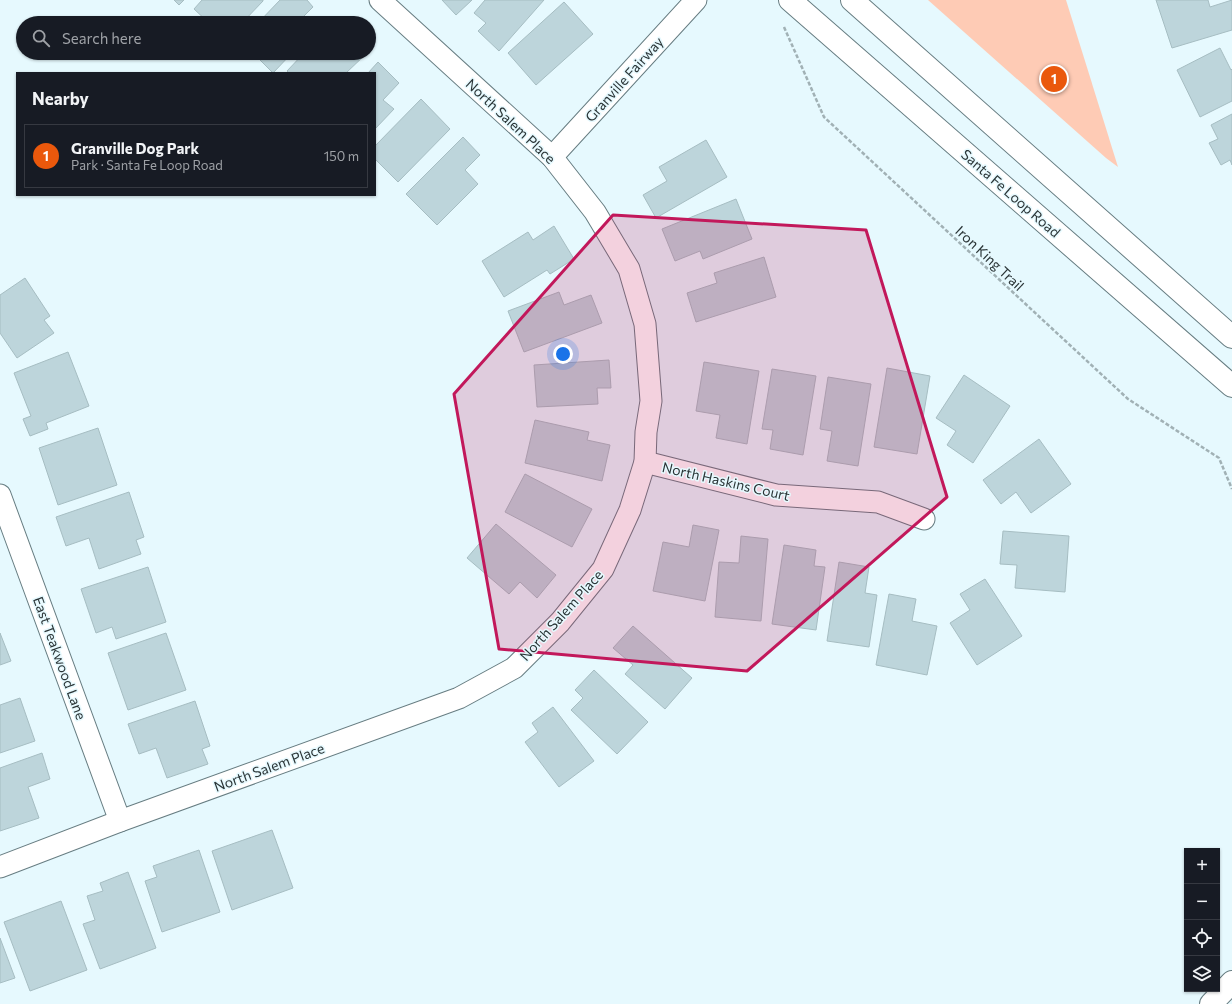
<!DOCTYPE html>
<meta charset="utf-8">
<style>
:root{--surface:#171b24;--page:#20242c;--text:#f1f3f6;--muted:#9ea1a6;--line:#363941;--accent:#ea580c}
body{margin:0;font-family:Commissioner,sans-serif;background:var(--page);color:var(--text)}
.controls{position:absolute;right:12px;bottom:12px;display:grid;overflow:hidden;border-radius:0px;box-shadow:0 1px 3px #0004}
.controls button{width:36px;height:36px;display:grid;place-items:center;padding:0;border:0;border-bottom:1px solid var(--line);background:var(--surface);color:var(--text);font:20px sans-serif}
.you{position:absolute;left:563px;top:354px;width:14px;height:14px;margin:-10px;border:3px solid #fff;border-radius:50%;background:#1a73e8;box-shadow:0 0 0 6px #1a73e833}
.badge{display:grid;place-items:center;width:26px;height:26px;border-radius:50%;background:var(--accent);color:#fff;font-size:13px;font-weight:700}
.pin{position:absolute;translate:-50% -50%;border:2px solid #fff;box-shadow:0 1px 4px #0006}
.list{margin:0;padding:0;list-style:none}
h2{display:flex;justify-content:space-between;align-items:center;height:52px;margin:0;padding:0 16px;font-size:17px}
h2 small{font-size:13px;font-weight:400;color:var(--muted)}
.list li{display:grid;grid-template-columns:26px 1fr auto;gap:12px;align-items:center;box-sizing:border-box;height:64px;margin:0 8px 8px;padding:0 8px;border:1px solid var(--line);border-radius:0px}
.list b{display:block;font-size:15px;white-space:nowrap}
.list p{margin:0;font-size:13px;white-space:nowrap;color:var(--muted)}
.list em{font-size:13px;font-style:normal;color:var(--muted)}
.icon{flex:none;width:22px;height:22px;fill:none;stroke:currentColor;stroke-width:2;stroke-linecap:round;stroke-linejoin:round}
.map{position:relative;flex:none;width:1232px;height:1004px;overflow:hidden}
.search{position:absolute;background:var(--surface);box-shadow:0 1px 3px #0004;left:16px;top:16px;width:360px;height:44px;display:flex;align-items:center;gap:10px;box-sizing:border-box;padding:0 14px;border-radius:22px;color:var(--muted);font-size:15px}
.panel{position:absolute;background:var(--surface);box-shadow:0 1px 3px #0004;left:16px;top:72px;width:360px;height:124px;border-radius:0px}
.map>svg:first-child{display:block}
.green{fill:#fecbb5}
.building{fill:#bdd5db;stroke:#a6bdc2}
.lines{fill:none;stroke-linecap:round;stroke-linejoin:round}
.minor-casing{stroke:#677d82;stroke-width:23}
.secondary-casing{stroke:#677d82;stroke-width:24}
.path{stroke:#a1b1b5;stroke-width:2.5;stroke-dasharray:4 2;stroke-linecap:butt}
.minor{stroke:#fff;stroke-width:21}
.secondary{stroke:#fff;stroke-width:22}
.marked{fill:#c2185b;fill-opacity:0.2;stroke:#c2185b;stroke-width:3;stroke-linejoin:round}
.labels{text-anchor:middle;dominant-baseline:central;stroke-width:3;stroke-linejoin:round;paint-order:stroke}
.street-label{font-size:14px;fill:#2a3436;stroke:#e6f9fe}
</style>
<div class="map">
<svg width="1232" height="1004" viewBox="0 0 1232 1004">
<rect width="100%" height="100%" fill="#e6f9fe"/>
<path class="green" d="M928,0h138l52,167 -12,-9z"/>
<g class="building">
<path d="M174,0h10l-5,5z"/>
<path d="M202,0h61v1l-21,22h-33l-15,-14z"/>
<path d="M280,0h27l6,7 -9,9 7,7h-53z"/>
<path d="M442,0h30l-16,15z"/>
<path d="M485,0h59l-45,51 -21,-20 8,-8 -12,-10z"/>
<path d="M1156,0h52l2,7 22,-7v30l-60,18z"/>
<path d="M564,2l29,32 -57,51 -28,-32z"/>
<path d="M1220,48l11,22 1,-1v32l-32,16 -23,-47z"/>
<path d="M253,53h39l-19,20z"/>
<path d="M304,53h61l1,1 -20,19h-57l-2,-2z"/>
<path d="M378,62l21,21 -16,17 11,9 -19,20v-56h-7z"/>
<path d="M421,99l29,30 -52,53 -23,-23v-13z"/>
<path d="M1232,114v51l-2,-5 -9,5 -12,-22 9,-4 -7,-14z"/>
<path d="M463,137l17,18 -15,15 13,14 -41,41 -31,-31z"/>
<path d="M706,140l21,37 -71,41 -13,-23 24,-14 -8,-14z"/>
<path d="M736,199l16,40 -49,20 -3,-8 -25,10 -13,-32z"/>
<path d="M554,226l20,33 -24,15 -3,-4 -43,27 -22,-36 46,-29 5,8z"/>
<path d="M764,257l12,40 -80,25 -9,-29 30,-10 -3,-10z"/>
<path d="M25,278l25,38 -6,4 10,13 -37,25 -17,-25v-38z"/>
<path d="M559,292l5,13 27,-10 11,28 -78,29 -16,-41z"/>
<path d="M68,352l21,54 -43,17 2,6 -18,7 -7,-17 8,-3 -17,-43z"/>
<path d="M609,360l2,28h-14l1,16 -61,3 -3,-42z"/>
<path d="M704,362l55,9 -12,73 -31,-6 4,-23 -24,-4z"/>
<path d="M887,368l43,8 -13,78 -43,-7z"/>
<path d="M772,369l44,7 -13,79 -33,-6 3,-19 -11,-1z"/>
<path d="M964,375l46,31 -37,57 -26,-18 9,-14 -20,-13z"/>
<path d="M828,377l43,7 -13,82 -31,-5 5,-30 -12,-2z"/>
<path d="M535,420l54,12 -2,8 23,5 -8,36 -77,-18z"/>
<path d="M98,428l19,57 -59,20 -19,-57z"/>
<path d="M1039,439l32,45 -40,29 -15,-21 -15,12 -18,-24z"/>
<path d="M525,474l67,35 -20,38 -67,-35z"/>
<path d="M129,492l15,45 -8,3 5,14 -42,15 -10,-31 -23,8 -10,-29z"/>
<path d="M496,524l60,51 -19,23 -17,-16 -11,12 -42,-36z"/>
<path d="M693,525l26,5 -14,71 -52,-10 10,-49 26,5z"/>
<path d="M1003,531l66,5 -4,56 -50,-4 2,-23 -17,-1z"/>
<path d="M741,536l27,3 -7,82 -46,-4 4,-55 20,1z"/>
<path d="M784,545l32,5 -2,16 11,1 -9,63 -44,-6z"/>
<path d="M839,562l30,5 -4,26 12,2 -8,52 -42,-6z"/>
<path d="M148,567l18,55 -50,17 -4,-12 -16,6 -15,-44z"/>
<path d="M985,579l37,57 -45,29 -27,-42 20,-13 -10,-16z"/>
<path d="M889,594l27,5 -4,22 25,5 -10,49 -51,-10z"/>
<path d="M633,626l59,52 -27,31 -40,-35 8,-9 -20,-17z"/>
<path d="M0,633l11,28 -11,4z"/>
<path d="M166,633l20,57 -58,20 -20,-57z"/>
<path d="M594,670l54,52 -31,32 -46,-44 12,-12 -8,-8z"/>
<path d="M20,698l15,43 -35,12v-48z"/>
<path d="M195,701l15,45 -8,3 6,15 -41,14 -11,-30 -17,6 -11,-30z"/>
<path d="M553,707l41,54 -35,26 -34,-45 13,-10 -6,-9z"/>
<path d="M42,753l8,26 -22,8 11,31 -39,13v-63z"/>
<path d="M272,830l21,58 -61,22 -20,-59z"/>
<path d="M199,850l21,62 -58,20 -17,-51 12,-4 -4,-11z"/>
<path d="M128,872l28,76 -56,21 -17,-45 12,-4 -8,-24 16,-5 -3,-8z"/>
<path d="M61,901l26,69 -57,21 -26,-69z"/>
<path d="M0,938l15,40 -15,5z"/>
</g>
<g class="lines">
<g class="minor-casing">
<g id="minor">
<path d="M552,157l144,-157"/>
<path d="M645,462l131,33 102,7 46,17"/>
<path d="M0,495l120,326"/>
<path d="M0,867l120,-46 339,-123 55,-30 46,-46 43,-53 27,-59 15,-48 1,-30 5,-31 -6,-77 -16,-55 -34,-57 -43,-55 -172,-157"/>
</g>
</g>
<g class="secondary-casing">
<g id="secondary">
<path d="M790,0l442,386"/>
<path d="M852,0l380,337"/>
<path d="M1211,1004l21,-22"/>
</g>
</g>
<path class="path" d="M784,27l40,90 304,282 91,59 13,31"/>
<use href="#minor" class="minor"/>
<use href="#secondary" class="secondary"/>
</g>
<path class="marked" d="M613,215l253,15 81,267 -200,174 -248,-22 -45,-255z"/>
<g class="labels">
<g class="street-label">
<text transform="translate(624 79) rotate(-48)">Granville Fairway</text>
<text transform="translate(511 121) rotate(43)">North Salem Place</text>
<text transform="translate(1011 193) rotate(41)">Santa Fe Loop Road</text>
<text transform="translate(990 258) rotate(43)">Iron King Trail</text>
<text transform="translate(726 481) rotate(13)">North Haskins Court</text>
<text transform="translate(561 615) rotate(-48)">North Salem Place</text>
<text transform="translate(60 658) rotate(70)">East Teakwood Lane</text>
<text transform="translate(269 767) rotate(-20)">North Salem Place</text>
</g>
</g>
</svg>
<div class="controls">
<button>+</button>
<button>−</button>
<button><svg class="icon" aria-label="locate" viewBox="0 0 24 24"><circle cx="12" cy="12" r="6"/><path d="M12 2v4M12 18v4M2 12h4M18 12h4"/></svg></button>
<button><svg class="icon" aria-label="layers" viewBox="0 0 24 24"><path d="M12 4l9 5-9 5-9-5zM3 14l9 5 9-5"/></svg></button>
</div>
<div class="you"></div>
<div class="pin badge" style="left:1054px;top:79px">1</div>
<div class="search"><svg class="icon" aria-label="search" viewBox="0 0 24 24"><circle cx="10" cy="10" r="6"/><path d="M15 15l6 6"/></svg>Search here</div>
<section class="panel">
<h2>Nearby<small></small></h2>
<ul class="list">
<li><span class="badge">1</span><div><b>Granville Dog Park</b><p>Park · Santa Fe Loop Road</p></div><em>150 m</em></li>
</ul>
</section>
</div>
